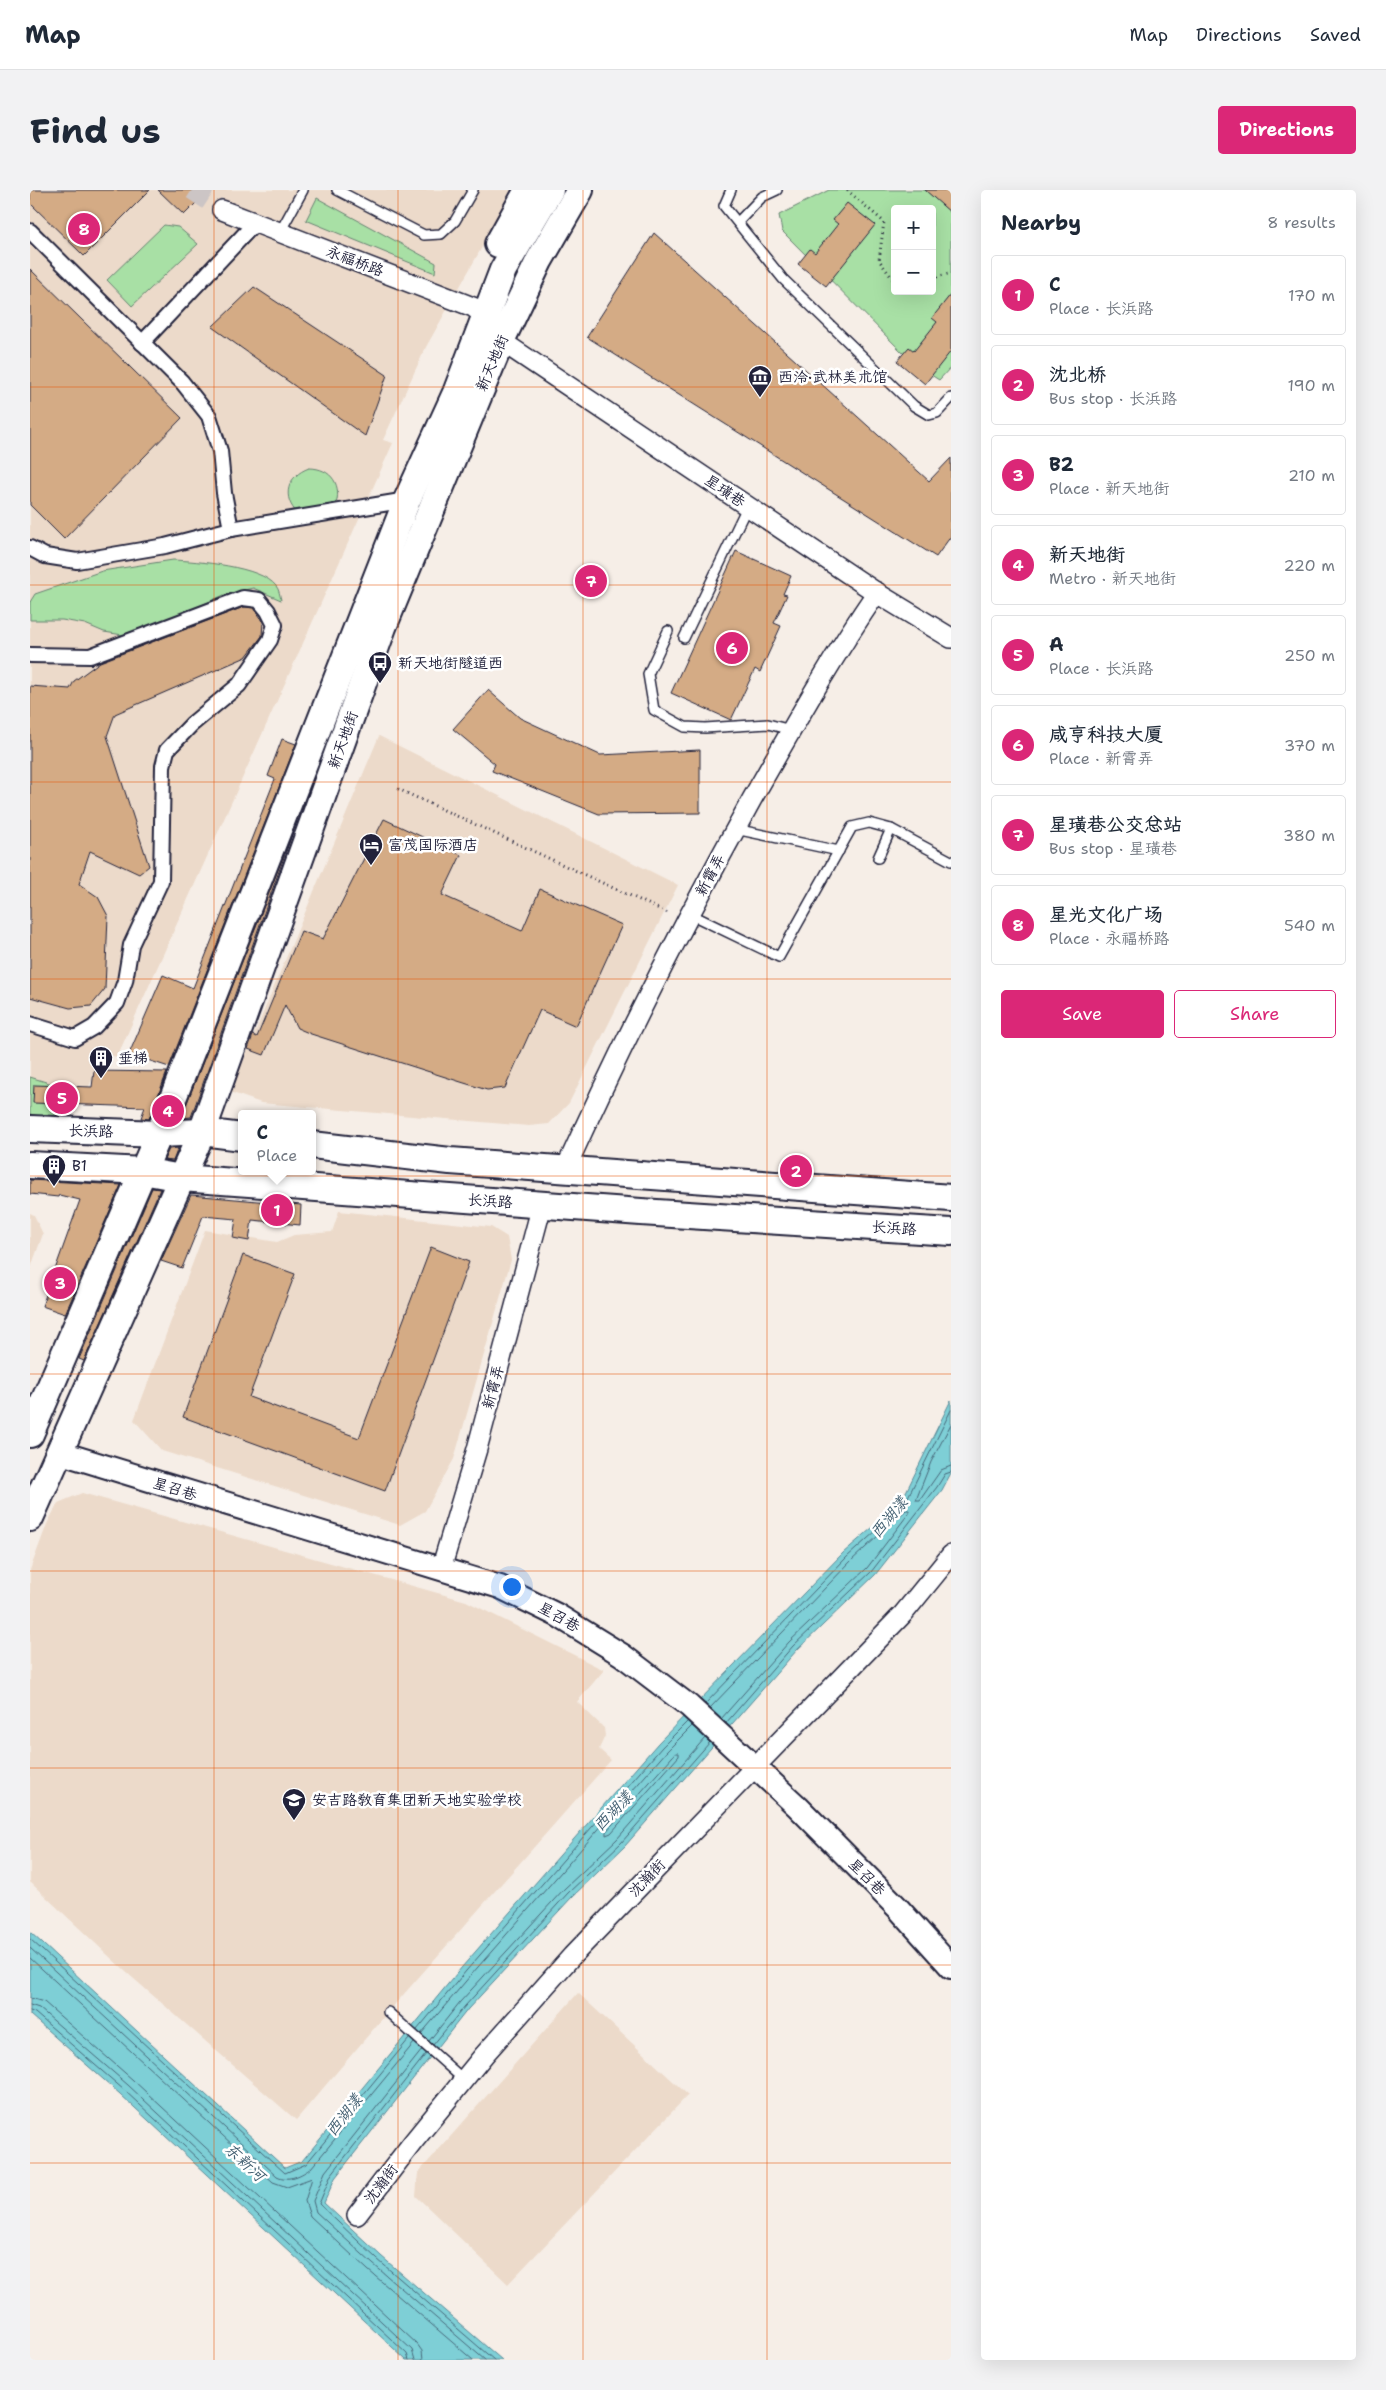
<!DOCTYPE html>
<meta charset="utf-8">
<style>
:root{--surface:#fff;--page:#f2f2f3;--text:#1f2937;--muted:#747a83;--line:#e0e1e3;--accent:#db2777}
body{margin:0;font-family:"Shantell Sans","LXGW WenKai TC",sans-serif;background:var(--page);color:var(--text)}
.controls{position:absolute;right:15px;top:15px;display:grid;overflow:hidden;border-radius:5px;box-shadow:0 5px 20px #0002}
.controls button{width:45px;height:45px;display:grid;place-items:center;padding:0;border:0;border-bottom:1px solid var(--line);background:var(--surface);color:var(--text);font:25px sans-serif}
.you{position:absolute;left:481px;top:1396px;width:18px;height:18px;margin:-12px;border:4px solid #fff;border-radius:50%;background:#1a73e8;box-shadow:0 0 0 8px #1a73e833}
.badge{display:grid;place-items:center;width:32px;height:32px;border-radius:50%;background:var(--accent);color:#fff;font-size:16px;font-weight:700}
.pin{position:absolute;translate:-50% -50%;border:2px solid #fff;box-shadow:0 1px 5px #0006}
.popup{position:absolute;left:208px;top:920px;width:78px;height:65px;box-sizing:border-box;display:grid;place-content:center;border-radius:5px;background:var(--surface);filter:drop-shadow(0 1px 4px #0005);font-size:16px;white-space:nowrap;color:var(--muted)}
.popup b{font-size:19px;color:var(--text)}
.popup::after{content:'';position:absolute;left:50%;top:100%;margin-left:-10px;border:10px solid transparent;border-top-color:var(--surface)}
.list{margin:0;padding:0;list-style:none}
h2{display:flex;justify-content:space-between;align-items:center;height:65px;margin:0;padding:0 20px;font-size:21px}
h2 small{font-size:16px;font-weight:400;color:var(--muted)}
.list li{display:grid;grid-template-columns:32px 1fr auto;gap:15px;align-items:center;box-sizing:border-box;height:80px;margin:0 10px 10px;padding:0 10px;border:1px solid var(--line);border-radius:5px}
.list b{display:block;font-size:19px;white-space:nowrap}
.list p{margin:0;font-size:16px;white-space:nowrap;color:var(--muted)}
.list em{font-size:16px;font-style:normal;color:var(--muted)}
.actions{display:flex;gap:10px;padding:15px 20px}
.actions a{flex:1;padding:11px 0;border:1px solid var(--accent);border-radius:5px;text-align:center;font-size:18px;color:var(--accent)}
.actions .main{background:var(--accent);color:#fff}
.map{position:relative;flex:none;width:921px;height:2170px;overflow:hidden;border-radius:5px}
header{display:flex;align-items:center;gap:30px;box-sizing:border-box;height:70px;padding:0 25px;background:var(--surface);border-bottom:1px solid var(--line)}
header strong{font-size:24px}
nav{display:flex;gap:28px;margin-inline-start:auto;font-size:18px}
.intro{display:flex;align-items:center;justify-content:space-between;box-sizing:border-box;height:120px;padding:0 30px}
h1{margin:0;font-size:35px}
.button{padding:12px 22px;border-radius:5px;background:var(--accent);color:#fff;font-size:18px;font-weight:700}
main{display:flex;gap:30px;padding:0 30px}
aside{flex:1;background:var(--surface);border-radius:5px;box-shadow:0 5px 20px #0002}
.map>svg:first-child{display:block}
.built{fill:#ecdaca}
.green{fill:#a8e0a5;stroke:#658170;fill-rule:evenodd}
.water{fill:#7ecfd6;stroke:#598a98}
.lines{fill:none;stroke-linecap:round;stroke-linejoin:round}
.shore{stroke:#476779;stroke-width:1}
.building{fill:#d4ab85;stroke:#22223b}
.minor-tunnel{stroke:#ccc5c5;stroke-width:19;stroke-dasharray:19 9;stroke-linecap:butt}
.service-casing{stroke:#22223b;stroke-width:12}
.pedestrian-casing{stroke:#22223b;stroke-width:18}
.minor-casing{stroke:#22223b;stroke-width:22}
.tertiary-casing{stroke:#22223b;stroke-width:26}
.secondary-casing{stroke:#22223b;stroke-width:30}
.path{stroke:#22223b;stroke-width:3;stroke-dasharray:1 4;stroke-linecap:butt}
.service{stroke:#fff;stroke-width:9}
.pedestrian{stroke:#fff;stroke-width:14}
.minor{stroke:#fff;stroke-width:19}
.tertiary{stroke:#fff;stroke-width:22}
.secondary{stroke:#fff;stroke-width:26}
.grid{fill:none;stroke:#e8590c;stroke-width:1;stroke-opacity:0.55}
.labels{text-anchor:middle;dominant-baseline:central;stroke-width:5;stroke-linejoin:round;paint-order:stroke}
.street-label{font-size:15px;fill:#22223b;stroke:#fff}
.poi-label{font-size:15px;fill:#22223b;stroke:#fff;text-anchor:start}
.water-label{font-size:16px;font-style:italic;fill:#425f71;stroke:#fff}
</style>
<header>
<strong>Map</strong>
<nav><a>Map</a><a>Directions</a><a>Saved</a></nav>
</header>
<div class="intro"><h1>Find us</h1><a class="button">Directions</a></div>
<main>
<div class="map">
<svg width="921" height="2170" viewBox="0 0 921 2170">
<rect width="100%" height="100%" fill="#f6eee7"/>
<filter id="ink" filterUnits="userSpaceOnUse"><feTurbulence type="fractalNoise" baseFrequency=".02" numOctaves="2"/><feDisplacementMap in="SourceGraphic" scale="10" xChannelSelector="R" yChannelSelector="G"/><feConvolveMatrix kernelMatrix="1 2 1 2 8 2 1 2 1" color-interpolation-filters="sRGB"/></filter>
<g filter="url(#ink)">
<g class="built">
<path d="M0,0h484l-88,157 -43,93 10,3 -276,614 -13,-3 -17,37 -30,30 -27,-8z"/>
<path d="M349,546l299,149 -109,218 -20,21 -20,2 -268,-23 -31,-11z"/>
<path d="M309,1021l152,16 16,10 4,23 -57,199 -29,52 -25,14 -238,-74 -28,-31 71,-190 72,12 17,-7 38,-3z"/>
<path d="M0,1023l4,2 9,19 -13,36z"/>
<path d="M52,1303l384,108 138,69 -27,32 27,26 1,8 -6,13 12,11 -223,252 -92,108 -170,-148 -96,-90v-312l17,-46 11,-21z"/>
<path d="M548,1803l110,102 -180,189 -92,-88 2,-23z"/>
</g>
<g class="green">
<path d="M799,0h122v177l-12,13 -25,-16 -132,-133 -3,-16zM865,19h37v82h-37z"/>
<path d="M287,8l119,65 -1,10 -129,-53z"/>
<path d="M134,35l14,2 20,17 -66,62 -25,-26z"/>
<path d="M279,278c23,0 34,18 26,39l-37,7c-17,-17 -11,-38 11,-46z"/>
<path d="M143,370c23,1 88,6 103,26 3,3 4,10 5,14l-28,-12 -29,7 -45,20 -56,20 -19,-3 -19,-8 -23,-4h-32v-18l5,-8 67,-23z"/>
<path d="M0,887l35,11 5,9 -3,15 -10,9 -27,-7z"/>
</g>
<path class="water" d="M921,1210v73l-9,17 -67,85 -78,75 -172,196 -53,51 -104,112 -133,169 -11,25 57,53 121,104h-96l-286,-266 -90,-79v-83l255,236 17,-7 160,-194 196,-224 185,-190 29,-25 32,-32z"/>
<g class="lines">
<g class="shore">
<path d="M921,1234l-20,38 -15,38h4l21,-30 10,-4"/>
<path d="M675,1514l142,-147 29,-26 31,-32 44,-89"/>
<path d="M680,1518l141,-147 55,-51h3v3l-42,55 -78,74 -68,77"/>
<path d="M696,1533l67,-77 78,-74 66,-85 8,-13 6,-2"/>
<path d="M646,1563h3v3l-68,77 -5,2v-3z"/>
<path d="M0,1749l255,234 21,-9 103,-125"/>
<path d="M0,1758l247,228c11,6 25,-1 34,-8l103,-125"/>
<path d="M0,1768l243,224 14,5 25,-9 -7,23 5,15 58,54 105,90"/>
<path d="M0,1808l14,4 89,78 284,264 5,7 1,9"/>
<path d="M0,1815l9,3 89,77 284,265 3,10"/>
<path d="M0,1821l5,2 89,77 283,264 2,6"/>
<path d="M387,1840l49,-59 196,-224 25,-25"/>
<path d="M391,1844l50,-59 196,-224 25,-25"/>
<path d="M399,1851l31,-39 104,-113 53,-50 88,-101"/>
<path d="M403,1855l32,-39 103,-113 53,-50 89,-101"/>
<path d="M392,1860l-97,122 -12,29 3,11 57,52 112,96"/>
<path d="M396,1864l-95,121 -12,29 58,55 117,101"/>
</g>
</g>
<g class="building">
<path d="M0,0h120l-66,66 -54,-53z"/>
<path d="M128,0h51l-25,25z"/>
<path d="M895,0h26v23z"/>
<path d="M817,13l28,22 -49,61 -28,-22 12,-15 5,4 23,-29 -5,-4z"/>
<path d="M624,43l275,248 22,-23v78l-15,21 -349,-220z"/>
<path d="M0,79l152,149 -118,121 -34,-34z"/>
<path d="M224,97l133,88 -22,61 -153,-109z"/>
<path d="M921,104v57l-26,33 -28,-23 12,-14 5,4 23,-29 -5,-4z"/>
<path d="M706,361l55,25 -8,18 4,1 -13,28 7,3 -21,46 -5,-3 -24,51 -60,-27z"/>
<path d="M214,417l10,1 9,13 -1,15 -16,21 -131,57 -8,22 42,130 -10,8 -49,-23 -11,33 19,13 10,19 -3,73 -14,17 -21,2 -40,-11v-311l40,3 4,-8 26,-19z"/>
<path d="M458,500l32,28 80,37 100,-5v63l-101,1 -107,-43 3,-7 -42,-35z"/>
<path d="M252,549l14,5 -127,323 -40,-13 34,-79 30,13 82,-209 -7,-3z"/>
<path d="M354,629l77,36 -19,40 80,36 18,-42 82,36 -46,101 -36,-16 -35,78 -18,2 -26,-8 -150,-48 -14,-6 -12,-23 -21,50 -16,-6 5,-14 4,2 44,-106 22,8z"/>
<path d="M267,631l-106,296 -10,1z"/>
<path d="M64,881l73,1 -18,47 -8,-1 4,-11 -112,-4 1,-18 58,2z"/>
<path d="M148,958l-5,13 -9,-1 5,-11z"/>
<path d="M0,990l91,5 -56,129 -23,-8 38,-106 -21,-5 -1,2 -28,-3z"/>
<path d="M122,998l8,1 -76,172 -5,-2z"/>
<path d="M161,1005l110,10 -1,20 -48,-5 -3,21 -16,-3 3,-19 -33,-3 -21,52 -21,-7z"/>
<path d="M401,1057l38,15 -84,229 -202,-74 60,-162 52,19 -46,123 110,41z"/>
</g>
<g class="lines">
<path class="minor-tunnel" d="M162,0l30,20"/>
<g class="service-casing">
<g id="service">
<path d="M307,0l87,45 17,-1 14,-13 18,-31"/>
<path d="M701,0l-7,16 59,73 131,127 15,9 8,-2 14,-15"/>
<path d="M708,32l24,-25 15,-7"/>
<path d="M250,42l23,-42"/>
<path d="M638,441l-20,43 6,36 31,17 20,1 63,-4 23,6"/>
<path d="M654,448l63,-131"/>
<path d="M705,639l104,22"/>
<path d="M848,668l13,-29"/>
<path d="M660,724l89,43 73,-130 17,-4 22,6 60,32"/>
<path d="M358,1822l76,68"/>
</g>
</g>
<g class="pedestrian-casing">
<g id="pedestrian">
<path d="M0,41l152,151 27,34 11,35 4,42 7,36 176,-29"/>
<path d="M112,153l114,-121"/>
<path d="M0,358l15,8 32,5 88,-15 66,-17"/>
<path d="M0,465l60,1 153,-58 16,2 9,11 7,14 -5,15 -31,45 -47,39 -25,26 -4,16 -2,115 -30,64 -6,36 -8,22 -23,24 -19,11 -45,-14"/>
</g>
</g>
<g class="minor-casing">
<g id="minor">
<path d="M192,20l251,97 12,9"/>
<path d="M471,151l379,254 71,43"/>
<path d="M535,980c57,-126 120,-250 187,-371 40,-70 79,-140 125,-207"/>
<path d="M411,1379l36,-120 65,-244"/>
<path d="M327,2025l56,-73 71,-87 88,-99 331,-342 48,-59"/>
</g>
</g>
<g class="tertiary-casing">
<path id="tertiary" d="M28,1262l442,135 57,28 65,40 67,51 109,101 99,100 54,60"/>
</g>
<g class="secondary-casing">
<g id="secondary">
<path d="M468,54l30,-54"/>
<path d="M0,939l129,5 43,-2 40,5"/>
<path d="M282,955l138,16 501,37"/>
<path d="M0,975l113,6 38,7 460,34 310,20"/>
<path d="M0,1244l129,-300 248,-634 49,-107 47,-123 47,-80"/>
<path d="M0,1328l172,-386 181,-505 118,-286 38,-80 41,-71"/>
</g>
</g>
<g class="path">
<path d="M817,0l37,32 -5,38 16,22"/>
<path d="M902,88l19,-5"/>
<path d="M368,599l272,125"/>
</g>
<use href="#service" class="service"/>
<use href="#pedestrian" class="pedestrian"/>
<use href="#minor" class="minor"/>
<use href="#tertiary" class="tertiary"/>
<use href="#secondary" class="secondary"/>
</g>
</g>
<path class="grid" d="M184,0v2170M368,0v2170M553,0v2170M737,0v2170M0,197h921M0,395h921M0,592h921M0,789h921M0,986h921M0,1184h921M0,1381h921M0,1578h921M0,1775h921M0,1973h921"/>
<defs>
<g id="museum-pin" transform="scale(1.25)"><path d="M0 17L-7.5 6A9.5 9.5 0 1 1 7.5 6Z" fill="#22223b" stroke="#fff"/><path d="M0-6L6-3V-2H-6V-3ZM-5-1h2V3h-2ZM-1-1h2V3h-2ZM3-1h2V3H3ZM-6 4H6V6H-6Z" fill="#fff"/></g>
<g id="bus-pin" transform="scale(1.25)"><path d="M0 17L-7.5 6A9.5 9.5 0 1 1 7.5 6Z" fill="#22223b" stroke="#fff"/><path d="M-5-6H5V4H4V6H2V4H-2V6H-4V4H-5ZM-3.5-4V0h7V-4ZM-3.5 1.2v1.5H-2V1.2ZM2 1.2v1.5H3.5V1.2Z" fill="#fff"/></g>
<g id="hotel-pin" transform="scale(1.25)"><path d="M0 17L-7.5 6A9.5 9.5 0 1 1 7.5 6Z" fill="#22223b" stroke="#fff"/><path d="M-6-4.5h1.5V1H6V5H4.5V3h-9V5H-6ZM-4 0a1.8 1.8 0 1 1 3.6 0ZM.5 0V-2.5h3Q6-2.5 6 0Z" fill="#fff"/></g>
<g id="building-pin" transform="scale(1.25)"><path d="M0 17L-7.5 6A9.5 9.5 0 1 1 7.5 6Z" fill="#22223b" stroke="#fff"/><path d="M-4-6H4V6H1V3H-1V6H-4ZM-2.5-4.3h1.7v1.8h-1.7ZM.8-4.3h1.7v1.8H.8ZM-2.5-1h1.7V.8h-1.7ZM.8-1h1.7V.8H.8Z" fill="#fff"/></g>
<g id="school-pin" transform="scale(1.25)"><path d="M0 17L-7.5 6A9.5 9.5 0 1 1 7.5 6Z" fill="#22223b" stroke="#fff"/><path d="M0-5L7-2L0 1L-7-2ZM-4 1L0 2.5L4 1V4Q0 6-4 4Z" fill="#fff"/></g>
</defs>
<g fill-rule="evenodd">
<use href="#museum-pin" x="730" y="187"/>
<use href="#bus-pin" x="350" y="473"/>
<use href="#hotel-pin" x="341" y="655"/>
<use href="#building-pin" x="71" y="868"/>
<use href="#building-pin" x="24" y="976"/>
<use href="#school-pin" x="264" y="1610"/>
</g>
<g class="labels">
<g class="street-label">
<text transform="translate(325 71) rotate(21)">永福桥路</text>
<text transform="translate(462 173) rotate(-67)">新天地街</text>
<text transform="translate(695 301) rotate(34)">星璜巷</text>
<text transform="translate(313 550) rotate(-70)">新天地街</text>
<text transform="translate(680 685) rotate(-62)">新霄弄</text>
<text transform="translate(61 941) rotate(2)">长浜路</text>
<text transform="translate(460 1011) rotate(4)">长浜路</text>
<text transform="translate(864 1038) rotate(4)">长浜路</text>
<text transform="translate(463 1197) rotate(-75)">新霄弄</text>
<text transform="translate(145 1299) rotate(17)">星召巷</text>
<text transform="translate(529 1427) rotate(29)">星召巷</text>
<text transform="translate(837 1687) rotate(45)">星召巷</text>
<text transform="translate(617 1688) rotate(-46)">沈瀚街</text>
<text transform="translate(351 1994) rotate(-53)">沈瀚街</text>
</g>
<g class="poi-label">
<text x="748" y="187">西泠·武林美术馆</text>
<text x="368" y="473">新天地街隧道西</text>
<text x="358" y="655">富茂国际酒店</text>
<text x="88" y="868">垂梯</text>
<text x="42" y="976">B1</text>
<text x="282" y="1610">安吉路教育集团新天地实验学校</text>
</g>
<g class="water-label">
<text transform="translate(859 1327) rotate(-50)">西湖漾</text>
<text transform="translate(583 1621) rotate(-46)">西湖漾</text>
<text transform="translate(314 1925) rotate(-52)">西湖漾</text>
<text transform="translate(215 1972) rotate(43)">东新河</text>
</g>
</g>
</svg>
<div class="controls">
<button>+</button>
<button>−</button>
</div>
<div class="you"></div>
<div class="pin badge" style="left:247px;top:1020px">1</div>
<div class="popup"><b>C</b>Place</div>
<div class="pin badge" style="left:766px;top:981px">2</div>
<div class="pin badge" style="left:30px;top:1093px">3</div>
<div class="pin badge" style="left:138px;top:921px">4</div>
<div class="pin badge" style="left:32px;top:908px">5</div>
<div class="pin badge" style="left:702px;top:458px">6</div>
<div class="pin badge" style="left:561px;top:391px">7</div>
<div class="pin badge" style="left:54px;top:39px">8</div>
</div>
<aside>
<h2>Nearby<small>8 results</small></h2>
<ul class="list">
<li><span class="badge">1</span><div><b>C</b><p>Place · 长浜路</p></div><em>170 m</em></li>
<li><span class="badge">2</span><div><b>沈北桥</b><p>Bus stop · 长浜路</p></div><em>190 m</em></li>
<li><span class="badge">3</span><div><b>B2</b><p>Place · 新天地街</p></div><em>210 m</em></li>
<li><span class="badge">4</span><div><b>新天地街</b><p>Metro · 新天地街</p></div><em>220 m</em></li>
<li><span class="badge">5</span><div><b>A</b><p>Place · 长浜路</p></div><em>250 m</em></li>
<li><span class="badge">6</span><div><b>咸亨科技大厦</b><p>Place · 新霄弄</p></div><em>370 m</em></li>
<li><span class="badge">7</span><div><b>星璜巷公交总站</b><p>Bus stop · 星璜巷</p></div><em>380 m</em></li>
<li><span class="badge">8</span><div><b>星光文化广场</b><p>Place · 永福桥路</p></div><em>540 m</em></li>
</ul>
<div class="actions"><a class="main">Save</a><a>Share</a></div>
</aside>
</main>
